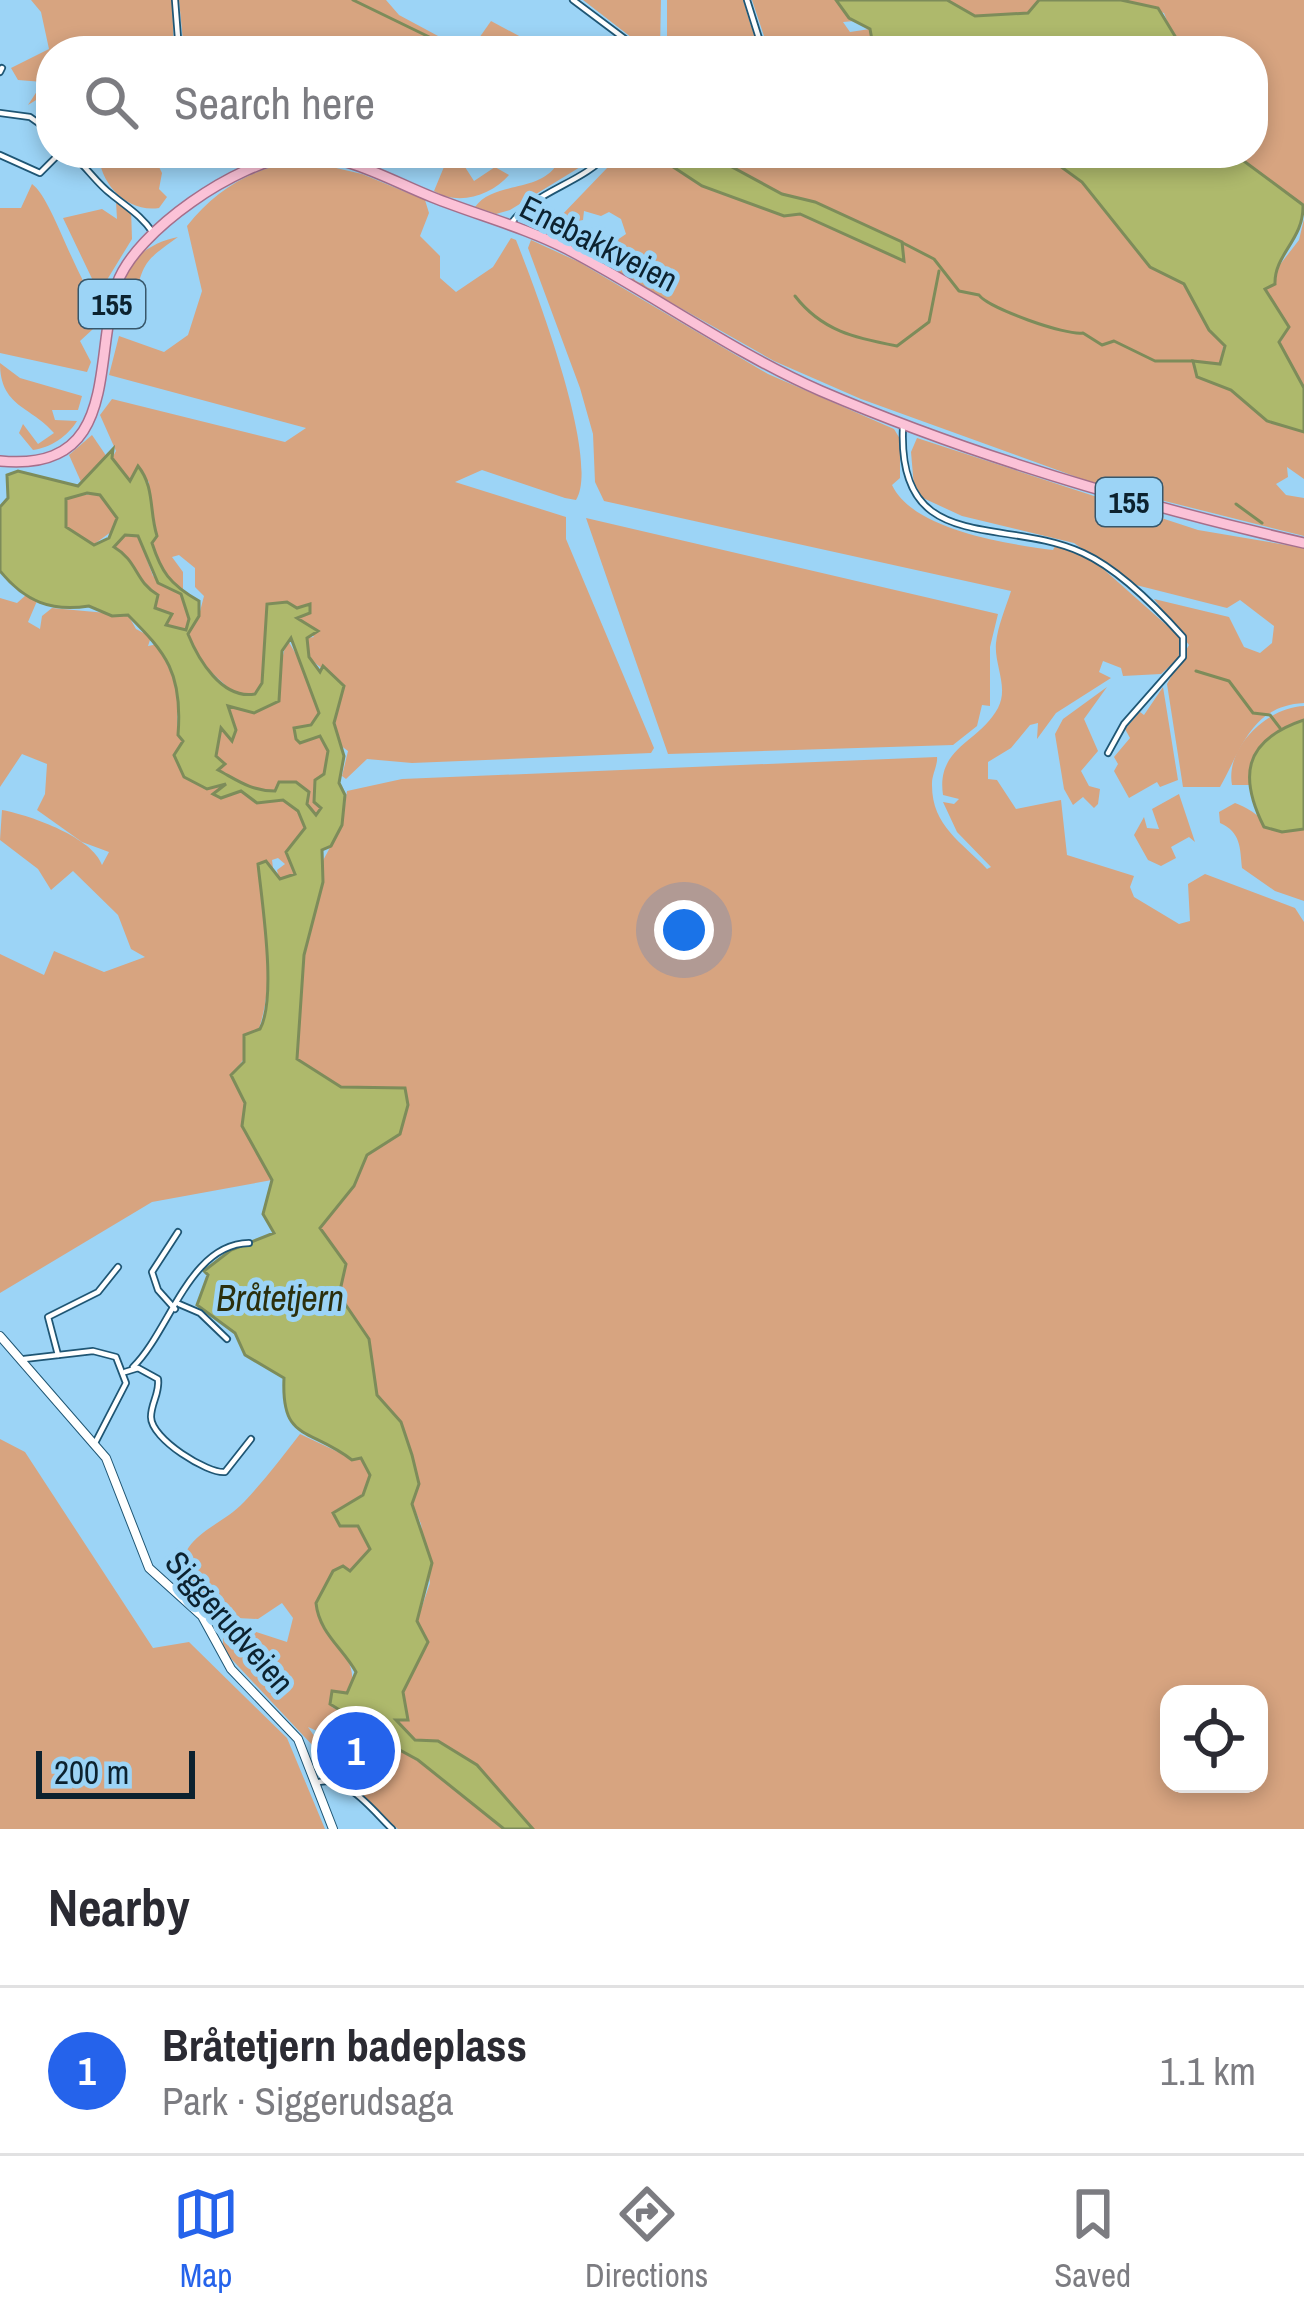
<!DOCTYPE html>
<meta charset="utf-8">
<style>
:root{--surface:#fff;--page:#f7f7f7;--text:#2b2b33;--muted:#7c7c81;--line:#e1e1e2;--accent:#2563eb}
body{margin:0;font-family:"Archivo Narrow",sans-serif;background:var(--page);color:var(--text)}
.controls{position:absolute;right:36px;bottom:36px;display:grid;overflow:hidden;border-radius:24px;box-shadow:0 6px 18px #0003}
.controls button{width:108px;height:108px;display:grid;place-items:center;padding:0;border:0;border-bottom:3px solid var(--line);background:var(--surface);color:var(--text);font:60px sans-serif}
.scale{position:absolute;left:36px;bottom:30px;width:159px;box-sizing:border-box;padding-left:12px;border:6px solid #0c222f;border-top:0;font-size:33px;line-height:42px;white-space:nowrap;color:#0c222f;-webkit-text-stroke:9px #9cd4f6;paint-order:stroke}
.you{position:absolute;left:684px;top:930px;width:42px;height:42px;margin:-30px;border:9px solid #fff;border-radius:50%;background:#1a73e8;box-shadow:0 0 0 18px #1a73e833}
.badge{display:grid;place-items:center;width:78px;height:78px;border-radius:50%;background:var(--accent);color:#fff;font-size:39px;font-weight:700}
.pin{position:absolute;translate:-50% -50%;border:6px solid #fff;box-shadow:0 3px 12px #0006}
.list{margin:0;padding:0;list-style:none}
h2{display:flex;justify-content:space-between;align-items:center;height:156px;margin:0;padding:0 48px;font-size:51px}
h2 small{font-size:39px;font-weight:400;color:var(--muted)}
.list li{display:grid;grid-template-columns:78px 1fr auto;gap:36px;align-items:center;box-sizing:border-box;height:168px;padding:0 48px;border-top:3px solid var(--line)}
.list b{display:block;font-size:45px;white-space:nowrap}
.list p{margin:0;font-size:39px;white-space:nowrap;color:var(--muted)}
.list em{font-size:39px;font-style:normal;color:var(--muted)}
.icon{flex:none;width:66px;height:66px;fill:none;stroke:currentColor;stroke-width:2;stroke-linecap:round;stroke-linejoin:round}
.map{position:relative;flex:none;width:1304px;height:1829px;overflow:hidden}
.search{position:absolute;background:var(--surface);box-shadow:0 6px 18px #0003;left:36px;right:36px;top:36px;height:132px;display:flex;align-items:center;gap:30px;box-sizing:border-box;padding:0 42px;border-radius:48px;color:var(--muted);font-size:45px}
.sheet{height:324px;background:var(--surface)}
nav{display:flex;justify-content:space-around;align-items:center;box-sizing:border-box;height:168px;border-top:3px solid var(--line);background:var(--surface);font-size:33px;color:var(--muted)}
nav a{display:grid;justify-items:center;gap:6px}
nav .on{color:var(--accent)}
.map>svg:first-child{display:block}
.green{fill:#d7a480;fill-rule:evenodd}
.water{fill:#aeb96c;stroke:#7d8c5a;stroke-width:3;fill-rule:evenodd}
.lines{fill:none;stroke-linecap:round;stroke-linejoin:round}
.stream{stroke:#7d8c5a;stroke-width:3}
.street-casing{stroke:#1f5674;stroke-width:8}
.secondary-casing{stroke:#1f5674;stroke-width:10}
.primary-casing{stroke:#a56f8b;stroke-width:12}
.street{stroke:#fff;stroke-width:4.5}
.secondary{stroke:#fff;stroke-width:8}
.primary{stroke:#fbc2d7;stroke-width:9}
.labels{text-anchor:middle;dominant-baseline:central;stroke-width:10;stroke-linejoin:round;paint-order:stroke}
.shield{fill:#9cd4f6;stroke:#37576b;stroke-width:3}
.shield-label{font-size:30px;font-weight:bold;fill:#0c222f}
.street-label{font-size:33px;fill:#0c222f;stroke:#9cd4f6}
.water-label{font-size:36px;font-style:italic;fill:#2b2f0d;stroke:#9cd4f6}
</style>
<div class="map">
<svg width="1304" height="1829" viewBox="0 0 1304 1829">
<rect width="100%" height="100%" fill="#9cd4f6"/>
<g class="green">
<path d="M31,0h141l2,51h-123v58l-12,-4 2,-8 -13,8 15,-23 -25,-2 -7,-12 38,-19 -8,-37z"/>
<path d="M179,0h207l13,15 67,36h-282z"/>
<path d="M583,0h78l-1,51h-11z"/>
<path d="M667,0h76l16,51h-92z"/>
<path d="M752,0h84l18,21 -11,1 7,10 20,-3 4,22 -45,-4 -60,4z"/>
<path d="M947,0h92l-11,13 -53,3z"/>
<path d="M1121,0h183v206l-71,-53h20v-102h-69l-9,-9 -11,-29z"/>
<path d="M491,21l43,23 1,7h-65z"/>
<path d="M99,153h53l10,20 -3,16 8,8 -8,11c-32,5 -60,-25 -60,-55z"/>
<path d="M431,153h25l18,28 21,-14 14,8c-18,21 -51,31 -75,16l12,-29z"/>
<path d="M577,153h26l-93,57 -14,4 -21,-7c18,-26 65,-14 82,-43l16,-1z"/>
<path d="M612,153h40l50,33 82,30 16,-2 102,47 1,-19 -121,-48 -80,-41h318l40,13 22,16 68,85 34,17 23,41 17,17 -4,22 -27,-3 4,16 34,13 36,31 37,11v47l-17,-12 1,10 -12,7 10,11 18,3v38l-211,-53 -232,-84 -87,-38 -210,-119 31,13 31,-21 -5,-15 -12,-7 -8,4 -17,-5 -1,9 -16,3 -8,-5 49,-51z"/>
<path d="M306,161l56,13 63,26 4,13 -9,23 20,20v22l16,14 37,-25 18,-29 5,2c19,48 85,220 60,260l-11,-2 -83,-28 -27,12 111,35v22l88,209 -3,5 -239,10 -45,-4 -21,20 -4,-3 6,-25 -12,-9 -1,-24 9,-32 -34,-27 -3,-21 7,-1 -17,-18 11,-5 -5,-7 -36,-2 -5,82 -7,7 -21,-1 -35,-32 -11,-24 1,-13 9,-5 6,-23 -9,-9v-19l-16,-13 -7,2 11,15v18l-20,-13 -12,-34 6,-7 -10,-28 2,-26 -13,-12 -6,11 -18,-23 4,-7 -16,-36 12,-16 173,43 21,-14 -197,-53 10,-39 45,16 24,-17 14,-44 -15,-65c31,-39 70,-61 119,-65z"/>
<path d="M32,184c20,14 42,92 66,120l-5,25 -13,12 11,21 -4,10 -87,-19v-145h21z"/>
<path d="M116,202l15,6 1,31 -30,49 -6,-1 -33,-69 39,-9 15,10z"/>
<path d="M1304,219v169l-25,-43 10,-18 -24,-38 11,-8 -1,-10 24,-31z"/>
<path d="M178,237c-33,24 -34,23 -44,64l-14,9c-10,-37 24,-67 58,-73z"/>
<path d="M531,240l48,22 189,112 126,55 6,10v39l-8,7c21,45 115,59 161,65l2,-4 37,13 89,79v18l-20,18 -38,2 -2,-8 -18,-7 -4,11 12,6 -55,35 -19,26 1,-16 -8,2 -19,23 -23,14v17l9,1 19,29 45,-9 6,55 67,21 -4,11 4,10 45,27 11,-3 -2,-37 17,-10 90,34 9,14v907h-771l-56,-64 -39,-24 -24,-2 -18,-20 12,1 -5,-28 25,-51 -11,-20 13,-38 -9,-59 -9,-21 6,-23 -14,-51 -28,-35 -3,-31 -34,-67 3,-39 -22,-29 34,-42 13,-31 33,-21 8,-29 -3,-17 -64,-1 -44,-27 7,-105 19,-73 -4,-14 23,-43 5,-34 55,-12 535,-22c1,7 -5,18 -5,26 -1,43 30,59 55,86l4,-2 -34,-35 -14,-30 11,2 5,-5 -16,-4c-7,-48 36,-52 55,-87 11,-21 -4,-43 -2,-65 2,-18 9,-33 15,-52l-407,-90 -9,-19 -2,-48 -13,-46 -52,-140zM1169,1694h90v90h-90z"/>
<path d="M0,363l20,15 62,18 -4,14h-26l3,10 22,1c-9,15 -27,27 -44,29l-14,-17 4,-9 15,20 16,-11c-23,-27 -54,-26 -54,-70z"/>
<path d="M92,435l15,22 -25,27 -13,-29z"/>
<path d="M917,438l281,92 106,18v155c-53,3 -62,45 -84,84h-37l-16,-103 22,-39 -35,-46 75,18 15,30 16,6 12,-10 2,-17 -34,-26 -13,8 -95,-24 -58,-41 -112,-27 -39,-18 -9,-11 -3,-35z"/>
<path d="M24,487l17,4 19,16 10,-10 28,-4 19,25 -2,11 -22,16 -27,-18 -5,-18 -28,-13 -14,4 -2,-10z"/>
<path d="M586,518l412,96 -8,33v59l-8,-1 -5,21 -24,19 -285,9z"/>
<path d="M125,535l13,1 15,40 28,18 8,25 -4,12 -19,-6 5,-11 -16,-6 3,-13c-22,-13 -19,-32 -44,-48z"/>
<path d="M26,595l11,6 -9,21 12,7 2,-13 10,-8 76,7 8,14 15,8 -3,9 10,-2 20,45 -1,42 6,10 -6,8 7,28 23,12 20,-5 -13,9 7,5 20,-7 16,12 26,-3 15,11 7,17 -19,26 9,20 -16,5 -2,-9 8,-6 -7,-6 -6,2 1,8 -15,-4c8,71 27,154 -27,211l14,28 -2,23 29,54 -120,22 -152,91v-339l44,21 10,-24 50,21 41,-15 -14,-8 -13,-34 -45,-44 -22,19 -13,-21 -38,-29 2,-30c31,6 91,28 100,55l7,-13 -27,-10 -45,-32 8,-16 2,-30 -25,-10 -22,33v-189l17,5z"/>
<path d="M287,639l19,32 13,43 -8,11 -17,2 2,12 5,4 19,-7 8,15 -4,23 -9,6v22l6,6 -5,7 -9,-11 1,-12 -12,-10h-17l-4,9c-25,-1 -38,-11 -57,-21l6,-8 -8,-6 -1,-17 7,-11 10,12 4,-11 -7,-24 25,8 25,-13 -1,-24z"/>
<path d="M1107,687l-23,32 14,32 -17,20 8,15 11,3 -2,15 -4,4 -11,-11 -10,8 -9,-16 -9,-55 8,-15z"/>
<path d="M1163,687l15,93 -18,7 -3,-5 -28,16 -15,-27 4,-7 -4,-7 16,-19 -5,-9 15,-17 4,3z"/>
<path d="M1304,706v14c-35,11 -53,27 -54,65h-18c-7,-38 36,-78 72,-79z"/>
<path d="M1179,794l16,48 -6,-5 -18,10 5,11 -15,8 -13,-6 -14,-25 10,-18 3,11 12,1 -7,-20z"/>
<path d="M1235,803c37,14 19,28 69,26v72l-29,-10 -33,-23c-2,-20 -1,-36 -22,-45l-1,-11z"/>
<path d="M300,1434l55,26 6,-2 9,18 -7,19 -27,15 22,16 12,23 -21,22 -4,-5 -12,5 -17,32c8,34 51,61 31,90l-11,-1 -4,15 19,10 16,23c38,3 109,61 137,89h-106l-61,-50 -1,-17 -12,-28 -16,-7 20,29 -2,14 -11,-22 -92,-98v-14l28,22 12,-7 -20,-6 -20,-18 3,-5 61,20 6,-24 -11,-15 -24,16 -40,-2 -37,-38c-3,-45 39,-51 63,-77 20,-21 38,-45 56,-68z"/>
<path d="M0,1439l25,13 128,196 36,-6 98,96 38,91h-325z"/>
</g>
<g class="water">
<path d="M836,0h111l28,16 53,-3 11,-13h82l37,8 26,43h-310l-4,-22 -21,-11z"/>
<path d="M652,153l56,1 74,40 33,8 87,40 2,19 -104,-47 -16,2 -82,-30z"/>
<path d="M1020,153h213l70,52c1,35 -29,49 -28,79l-10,5 24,38 -10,15 25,46v44l-37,-11 -36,-31 -34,-13 -4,-16 27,3 5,-18 -16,-16 -25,-46 -34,-17 -68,-85 -22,-16z"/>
<path d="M113,449l-1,9 18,23 8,-15c17,21 11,45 19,70l-5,7c9,28 17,41 47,58v15l-11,18c10,25 34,66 67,60l7,-11 5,-79 20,-2 10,6 13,-4v9l-13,5 21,13 -11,7 2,19 11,15 3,-6 21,20 -10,37 10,33 -5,27 6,12 -3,30 -11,21 -9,4 1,32 -19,73 -7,104 44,28 64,1 3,17 -8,29 -33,21 -13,31 -34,42 26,36 -7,31 30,44 8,56 24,27 11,33 7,29 -7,20 20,59 -15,58 11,21 -25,50 5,28h-12l19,20 23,1 39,24 56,64h-29l-86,-69 -33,-18 -18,-2 -16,-23 -21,-13 2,-13 15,2 9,-21c-13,-24 -37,-39 -40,-69l17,-32 10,-5 7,5 20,-22 -12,-23h-18l-7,-13 30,-18 7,-20 -9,-17 -9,2c-43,-33 -71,-18 -68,-82l-39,-23 -10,-22 -38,-28 11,-30 -4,-4 27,-21 43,-17 -11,-19 9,-34 -30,-54 3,-23 -14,-28 13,-13v-27l16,-6c17,-31 2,-126 -2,-165l8,-3 14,18 15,-5 -9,-22 19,-24 -7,-17 -15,-11 -26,3 -16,-12 -20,7 -8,-4 13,-10 -19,5 -23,-12 -10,-22 9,-14 -5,-6c5,-62 -12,-82 -50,-120l-16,1 -23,-10c-37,6 -64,-4 -89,-35v-64l8,-9 -1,-23 11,-4 60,15zM87,493l13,2 17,23 -8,20 -15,7 -28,-18v-28zM125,535l13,1 20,47 23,11 8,25 -3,11 -20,-5 6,-11 -17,-6 3,-13c-23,-13 -20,-34 -44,-48zM291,638l28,75 -8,12 -17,3 2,11 4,4 20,-7 8,15 -4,23 -9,6 -1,22 7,6 -5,7 -9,-11 2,-12 -13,-10h-17l-4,9c-24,0 -38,-11 -57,-21l7,-6 -9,-8 5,-28 11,13 4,-11 -8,-24 26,7 25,-12 3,-50z"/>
<path d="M1304,720v109l-22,3 -18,-5c-24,-48 -23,-86 40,-107z"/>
</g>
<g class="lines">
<g class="stream">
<path d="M353,0l105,51"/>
<path d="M903,243l31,16 25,32 20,4c9,13 87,41 104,38l19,12 12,-4 41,20h38"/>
<path d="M795,296c27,35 60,42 102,50l32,-24 10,-51"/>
<path d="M1236,504l26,19"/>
<path d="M1196,671l33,10 24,32 17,2 10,13"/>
</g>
<g class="street-casing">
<g id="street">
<path d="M175,0l4,51"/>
<path d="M573,0l68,51"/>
<path d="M747,0l16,51"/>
<path d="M0,72l2,-4"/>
<path d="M0,113l30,4 21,15"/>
<path d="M69,153c17,12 26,29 42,41 17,14 30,21 43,40"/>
<path d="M0,155l40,18 20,-20"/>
<path d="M510,225c24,-35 73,-41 98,-72"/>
<path d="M903,427c-6,130 100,89 180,126 35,16 74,55 100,84v20l-59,67 -16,29"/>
<path d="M179,1304l21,9 27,26"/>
<path d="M175,1309l-17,-19 -6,-18 26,-40"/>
<path d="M58,1355l-10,-38 50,-25 20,-25"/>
<path d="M24,1359l69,-8 23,6 10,26 -31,60"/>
<path d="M133,1367c37,-36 56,-123 116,-124"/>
<path d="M125,1372l13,-4 20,11c2,14 -7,24 -7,38 0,22 57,57 74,55l26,-33"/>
<path d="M319,1782c29,-6 54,29 73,47"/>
</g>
</g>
<g class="secondary-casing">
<path id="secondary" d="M0,1336l106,122 43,110 53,48 29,53 67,70 35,90"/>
</g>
<g class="primary-casing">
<path id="primary" d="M0,461c122,12 92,-103 117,-177 18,-53 122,-123 177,-128 50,-4 93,23 138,41 45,18 92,30 135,52 86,45 165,103 254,142 156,67 318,114 483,152"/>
</g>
<use href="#street" class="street"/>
<use href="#secondary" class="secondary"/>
<use href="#primary" class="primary"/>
</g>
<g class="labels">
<g class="shield">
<rect x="79" y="280" width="66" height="48" rx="9"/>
<rect x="1096" y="478" width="66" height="48" rx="9"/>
</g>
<g class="shield-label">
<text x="112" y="304">155</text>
<text x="1129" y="502">155</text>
</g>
<g class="street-label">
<text transform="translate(599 243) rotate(27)">Enebakkveien</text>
<text transform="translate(230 1622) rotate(49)">Siggerudveien</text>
</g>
<g class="water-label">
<text x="280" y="1298">Bråtetjern</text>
</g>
</g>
</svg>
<div class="controls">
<button><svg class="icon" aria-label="locate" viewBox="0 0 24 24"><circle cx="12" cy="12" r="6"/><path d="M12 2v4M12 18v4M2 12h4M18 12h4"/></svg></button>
</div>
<div class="scale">200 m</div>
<div class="you"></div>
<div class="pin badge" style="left:356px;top:1751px">1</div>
<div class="search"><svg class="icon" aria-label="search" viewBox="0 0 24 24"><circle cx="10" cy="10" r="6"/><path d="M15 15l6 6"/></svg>Search here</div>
</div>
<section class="sheet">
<h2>Nearby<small></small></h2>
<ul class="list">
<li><span class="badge">1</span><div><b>Bråtetjern badeplass</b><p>Park · Siggerudsaga</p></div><em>1.1 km</em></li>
</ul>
</section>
<nav>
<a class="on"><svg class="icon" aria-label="map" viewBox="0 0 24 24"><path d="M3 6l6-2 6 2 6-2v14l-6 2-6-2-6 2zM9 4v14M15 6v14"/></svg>Map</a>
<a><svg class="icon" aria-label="directions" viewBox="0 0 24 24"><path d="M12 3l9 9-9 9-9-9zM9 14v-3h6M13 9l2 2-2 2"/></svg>Directions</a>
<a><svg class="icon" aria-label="saved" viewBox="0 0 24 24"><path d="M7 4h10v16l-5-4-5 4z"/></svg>Saved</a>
</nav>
